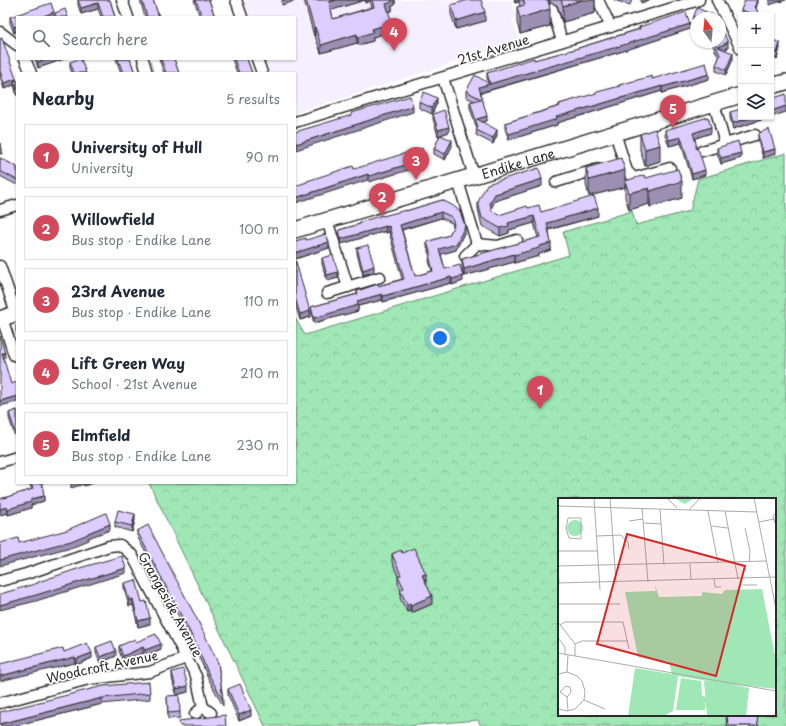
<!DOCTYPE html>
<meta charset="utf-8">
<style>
:root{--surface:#fff;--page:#f2f2f3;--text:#1f2937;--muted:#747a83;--line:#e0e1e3;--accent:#d1495b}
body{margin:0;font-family:"Playpen Sans",sans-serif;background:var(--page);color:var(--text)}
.controls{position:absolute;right:12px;top:12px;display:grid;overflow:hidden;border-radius:0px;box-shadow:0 1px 3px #0004}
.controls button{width:36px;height:36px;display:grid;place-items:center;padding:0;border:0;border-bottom:1px solid var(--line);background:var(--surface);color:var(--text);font:20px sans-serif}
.compass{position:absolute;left:690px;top:12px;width:36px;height:36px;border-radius:50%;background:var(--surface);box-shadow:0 1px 3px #0004;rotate:345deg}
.you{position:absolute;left:440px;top:338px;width:14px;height:14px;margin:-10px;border:3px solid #fff;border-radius:50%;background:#1a73e8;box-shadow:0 0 0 6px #1a73e833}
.badge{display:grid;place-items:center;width:26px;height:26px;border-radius:50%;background:var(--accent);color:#fff;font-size:13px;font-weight:700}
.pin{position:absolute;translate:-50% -33px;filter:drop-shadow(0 1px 2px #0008)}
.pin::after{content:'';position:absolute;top:21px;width:14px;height:12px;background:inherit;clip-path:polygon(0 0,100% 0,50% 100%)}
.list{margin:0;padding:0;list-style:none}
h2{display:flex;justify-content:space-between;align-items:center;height:52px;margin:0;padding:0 16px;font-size:17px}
h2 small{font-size:13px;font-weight:400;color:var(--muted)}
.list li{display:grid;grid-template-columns:26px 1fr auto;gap:12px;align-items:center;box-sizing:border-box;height:64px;margin:0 8px 8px;padding:0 8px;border:1px solid var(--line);border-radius:0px}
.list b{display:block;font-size:15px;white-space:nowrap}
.list p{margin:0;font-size:13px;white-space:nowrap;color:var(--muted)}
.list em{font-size:13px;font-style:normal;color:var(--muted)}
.icon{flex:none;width:22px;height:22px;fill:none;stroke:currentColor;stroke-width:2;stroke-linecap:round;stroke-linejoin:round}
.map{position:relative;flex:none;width:786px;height:726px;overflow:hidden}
.search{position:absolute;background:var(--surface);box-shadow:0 1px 3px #0004;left:16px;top:16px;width:280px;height:44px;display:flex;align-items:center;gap:10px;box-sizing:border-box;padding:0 14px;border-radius:0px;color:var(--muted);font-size:15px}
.panel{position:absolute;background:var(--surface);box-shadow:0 1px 3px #0004;left:16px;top:72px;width:280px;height:412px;border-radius:0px}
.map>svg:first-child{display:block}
.built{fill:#f5f0ff}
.park{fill:url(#park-crowns);stroke:#658970;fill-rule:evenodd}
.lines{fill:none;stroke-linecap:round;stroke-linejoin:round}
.street-casing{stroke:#2b2b2b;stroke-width:13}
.secondary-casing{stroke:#2b2b2b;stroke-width:18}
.street{stroke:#fff;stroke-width:10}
.secondary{stroke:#fff;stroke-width:15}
.wall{fill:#beafda;stroke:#2b2b2b;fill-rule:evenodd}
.shaded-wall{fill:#9b8fb2;stroke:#2b2b2b}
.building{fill:#ddccfe;stroke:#2b2b2b;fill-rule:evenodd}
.labels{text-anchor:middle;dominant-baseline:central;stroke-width:3.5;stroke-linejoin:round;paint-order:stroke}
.street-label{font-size:13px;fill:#2b2b2b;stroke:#fff}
.inset-road{fill:none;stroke:#aaa;stroke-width:1}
.view{fill:#d62828;fill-opacity:0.15;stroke:#d62828;stroke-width:2}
.inset-edge{fill:none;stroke:#2b2b2b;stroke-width:2}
</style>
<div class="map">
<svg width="786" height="726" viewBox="0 0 786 726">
<defs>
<pattern id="park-crowns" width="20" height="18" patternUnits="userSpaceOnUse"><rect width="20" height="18" fill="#9fe7b5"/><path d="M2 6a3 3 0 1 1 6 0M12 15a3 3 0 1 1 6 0" fill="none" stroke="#89c69c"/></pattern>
</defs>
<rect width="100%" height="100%" fill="#fff"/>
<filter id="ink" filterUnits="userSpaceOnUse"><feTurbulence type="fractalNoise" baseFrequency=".025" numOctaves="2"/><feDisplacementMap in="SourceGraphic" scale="8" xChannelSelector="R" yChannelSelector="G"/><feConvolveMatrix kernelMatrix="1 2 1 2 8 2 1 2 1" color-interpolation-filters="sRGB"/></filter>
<g filter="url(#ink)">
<path class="built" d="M243,0h268l6,17 -5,2 8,23 -225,71v-40h-27l-5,-14h32v-42h-46z"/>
<path class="park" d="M786,153v573h-305l-3,-6 -71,6h-142l-116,-243h146v-165l10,17 264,-80 -6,-23 69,-21 4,14 54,-14 8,-32zM559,499h216v216h-216z"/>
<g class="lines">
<g class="street-casing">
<g id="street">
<path d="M122,0l6,17"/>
<path d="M236,0l6,17"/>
<path d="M598,0l13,27"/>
<path d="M717,0l24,49"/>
<path d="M552,9l10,32"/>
<path d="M0,32l17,13"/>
<path d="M25,59l6,14"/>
<path d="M143,59l4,14"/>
<path d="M257,59l5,14"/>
<path d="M443,78l31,98"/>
<path d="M714,103l11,41"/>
<path d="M295,122l404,-122"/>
<path d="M615,133l12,38 7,7 36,-10"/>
<path d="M702,151l53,-16"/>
<path d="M458,181l19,63"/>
<path d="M556,182l42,-13"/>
<path d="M0,210l17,-5"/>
<path d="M327,220l21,67"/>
<path d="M465,256l12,-12 21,2 19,-6"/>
<path d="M0,266l16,47"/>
<path d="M327,293l53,-16"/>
<path d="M2,318l12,37 3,1"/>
<path d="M0,462l17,-5"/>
<path d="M0,581l26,-7 83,-28 11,-1 12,10 64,121 7,31"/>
<path d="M0,703l89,-24 61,-7 36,-14"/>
<path d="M195,714l8,-7 8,6"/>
</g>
</g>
<g class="secondary-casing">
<g id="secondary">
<path d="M771,86l15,-4"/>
<path id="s1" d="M295,230l446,-135"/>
<path d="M0,319l17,-6"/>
</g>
</g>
<use href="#street" class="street"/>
<use href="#secondary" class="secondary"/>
</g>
<g class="wall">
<path d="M78,0h32l5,17h-14l-3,-8 -17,5 -3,-9z"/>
<path d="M140,0h13l6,17h-14z"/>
<path d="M194,0h15l6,17h-15z"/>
<path d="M304,0h61l-34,10 2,9 39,-12 -2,-6 -4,2 -1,-3h30v5l-3,1v5l-4,1 4,19 -19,6v4l-15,4 -1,-2 -36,10 -6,-17h-1z"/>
<path d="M514,0h81v13l-32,9 -6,-17 -7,-2 -1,1 1,22 -30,8 -3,-11v-16l3,-1 -1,-4 -4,1z"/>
<path d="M614,0h18l-2,5z"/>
<path d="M758,0v2l-2,6 3,7h-18v-5z"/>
<path d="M451,5l34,16 -29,8 -5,-15z"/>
<path d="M10,17h44l-40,16 -4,-10z"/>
<path d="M693,18h21h-18v7l-3,-2z"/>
<path d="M639,27l51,2 -70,23 -139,41 6,28 -3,1 13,13 -4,9 -17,-9 1,-6 -7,-21v-6l4,-1 -8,-4v-6l22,-8 -1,-5v-5l85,-23 67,-21z"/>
<path d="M0,39l16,42 1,-1v16l-3,-11 -10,4 -4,-12z"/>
<path d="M771,39l9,9 -3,11 -6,-2z"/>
<path d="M711,42h9l8,6 -4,1 9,10 -7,16 -10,-4v-6l3,-7z"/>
<path d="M35,59h29l-26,9z"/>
<path d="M116,59h14l5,14h-14z"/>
<path d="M159,59h15l5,14h-15z"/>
<path d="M232,59h15l5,14h-15z"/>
<path d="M70,62l16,11h-14l-2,-5z"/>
<path d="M652,79h57l-47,14v-2l-105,32v2l-48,15 -4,-11v-6l54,-17v-2l38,-10 22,-8v-1z"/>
<path d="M419,102l18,1 -5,11 -13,-6z"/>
<path d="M730,112l11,5h29l-37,12 -3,-11z"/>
<path d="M433,114l16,18 -8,3 11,11 -7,14 -11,-6v-5l6,-14 -2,1 -5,-17z"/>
<path d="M665,130l46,3 -16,5 1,10 9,27 -13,4 -11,-36 -12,3 -4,-11z"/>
<path d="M640,134l20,27 -15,5 -5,-16z"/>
<path d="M758,135l17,19 -12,4 -5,-17z"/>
<path d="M717,148l24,10 -20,6 -4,-11z"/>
<path d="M0,158l17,9v18l-17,-9z"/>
<path d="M586,168l39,19 -36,9 -3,-11z"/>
<path d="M646,178l36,20 -32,9 -1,-3 -20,6 -4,-13v-16z"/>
<path d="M542,186l-47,15 -4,7 1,3 7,4 29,-7 13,4 57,4 -49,14 2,20 -12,4v2l-25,7v-1l-50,14 -2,-9v-8l76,-21 -4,-15 -25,7v3l-9,3 -18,-10 -4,-17v-7z"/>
<path d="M442,200l23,31 -9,19 -15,4 4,15 18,12 -11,4 -1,-2 -68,19 -1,-2 -24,6v5l-44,12 -3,-10v-6l46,-13v-3l21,-5 24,-7 -13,-47 -3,1v-2l-45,13 -2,-8v-6l21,-6v-2l46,-11zM441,218l11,5 1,4 -4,8 -22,7v5l3,8 -1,6 3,10 -17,5 -13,-46z"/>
<path d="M306,240l23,8 -34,11 15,58 -10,3 -5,-16v-63z"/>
<path d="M357,248l17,24 -11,3 -6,-21z"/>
<path d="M322,258l16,20 -11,3 -5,-17z"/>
<path d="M16,325h1v10l-1,-4z"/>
<path d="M17,410v33l-8,-25v-5z"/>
<path d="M29,483h13l2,18 -13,4v3l-23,7 -1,-2 -7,2v-16l32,-9z"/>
<path d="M135,520l-3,12 -17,-5v-5z"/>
<path d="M137,531l81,132 5,37v6l-14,-26 -15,-34 -57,-110z"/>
<path d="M402,553l23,29 7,22 -21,9 -1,-2 -3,1 -7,-14 1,-8 -3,-6v-8l-6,-14v-8z"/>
<path d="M124,583l18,19 8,22 -12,3 -5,-22 -4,1 -5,-17z"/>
<path d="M136,642l25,7 -16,7 -2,-3 -20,8 -4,-10v-5z"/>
<path d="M96,647l20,9 -16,7 -4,-10z"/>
<path d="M64,652l28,6 -16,7 -1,-2z"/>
<path d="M172,672l16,20 -12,3 -4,-17z"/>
<path d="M103,686l47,7v6l-48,5 -88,22z"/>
<path d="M228,689l23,27 -12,5 -11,-26z"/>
<path d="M167,696l13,16v6l-12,1z"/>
<path d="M726,715h31l1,11h-31z"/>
</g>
<g class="shaded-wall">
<path d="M282,0h13v1l-13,4z"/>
<path d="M336,0h29l-36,11v-9z"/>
<path d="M366,0h4v1l-4,2z"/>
<path d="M391,0h4v5l-3,1v5l-6,1v-8z"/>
<path d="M515,0h4v2l-4,1z"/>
<path d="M546,0h4v3l-3,2z"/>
<path d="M582,0h13v13l-32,9v-16z"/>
<path d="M641,0h9l-9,3z"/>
<path d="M757,0h1v2l-3,10v-6z"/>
<path d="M769,0h17l-17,5z"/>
<path d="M98,3v6l-17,5v-6z"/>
<path d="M550,9v17l-30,8v-16z"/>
<path d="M54,12v5h-13z"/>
<path d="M485,12v9l-29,8v-8z"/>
<path d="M392,23v8l-19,6v4l-15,4v-8l14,-8z"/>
<path d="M690,24v5l-70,23 -141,41v-6z"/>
<path d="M17,26v5l-3,2v-6z"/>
<path d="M315,27v9h-1v-8z"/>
<path d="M357,34v9l-36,10v-8z"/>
<path d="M728,42v6l-9,4 -1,-5z"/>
<path d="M780,43v5l-3,11v-6z"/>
<path d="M733,53v6l-7,16v-5z"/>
<path d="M47,59h17l-26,9v-6z"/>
<path d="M709,74v5l-47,14v-6z"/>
<path d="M16,79v6l-2,-4v4l-10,4v-6z"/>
<path d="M662,86v5l-105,32v2l-48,15v-6l47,-17z"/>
<path d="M437,98v5l-5,11v-6z"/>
<path d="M413,106v6l-117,38v-6z"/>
<path d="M786,106v6l-15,5v-6z"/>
<path d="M487,116v5l-10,3v-5z"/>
<path d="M752,117h18l-37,12v-6z"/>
<path d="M449,127v5l-11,4v-6z"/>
<path d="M711,127v6l-18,6v-6z"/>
<path d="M497,130v5l-4,9v-6z"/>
<path d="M681,137v6l-12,3v-6z"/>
<path d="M452,140v6l-7,14v-6z"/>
<path d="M660,145v16l-15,5v-17z"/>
<path d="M2,148v6h-2v-5z"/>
<path d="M775,149v5l-12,4v-6z"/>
<path d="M741,153v5l-20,6v-6z"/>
<path d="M425,159v6l-56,17v-6z"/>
<path d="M625,170v17l-36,9v-16z"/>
<path d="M705,170v5l-13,4v-5z"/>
<path d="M368,174v6l-73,23v-5z"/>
<path d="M542,179v7l-47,15 -5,10v-8l5,-9z"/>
<path d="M682,181v17l-32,9v-16z"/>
<path d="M649,188v16l-20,6v-17z"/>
<path d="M598,208v8l-51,14v-7z"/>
<path d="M441,212v6l-41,12v-5z"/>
<path d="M534,216v7l-25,7v3l-9,3v-8l8,-5z"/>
<path d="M386,226v5l-45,13v-5z"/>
<path d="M389,226v6l-3,1v-6z"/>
<path d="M465,226v5l-9,19 -17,5v-6z"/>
<path d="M329,242v6l-34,11v-6z"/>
<path d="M551,243v7l-12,4v2l-25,7v-8l25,-9z"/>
<path d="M514,254v8l-50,14v-7z"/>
<path d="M374,266v6l-11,3v-5z"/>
<path d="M338,272v6l-11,3v-6z"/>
<path d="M463,276v5l-11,4v-6z"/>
<path d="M451,277v6l-68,19v-6z"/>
<path d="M382,294v6l-24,6v5l-44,12v-5l43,-17z"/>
<path d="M310,311v6l-10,3v-6z"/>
<path d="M2,353h3v5l-3,1z"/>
<path d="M17,396v6l-17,4v-5z"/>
<path d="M71,483h13v1l-13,4z"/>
<path d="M84,483h9l-9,3z"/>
<path d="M44,496v5l-13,4v3l-23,7v-6l23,-10z"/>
<path d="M7,507v6l-7,2v-6z"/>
<path d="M135,514v6l-3,12v-6z"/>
<path d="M110,524v6l-22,8v2l-17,7 -71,19v-6l88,-27z"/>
<path d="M126,568v5l-90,28 -36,9v-5z"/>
<path d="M426,574v8l-4,-7z"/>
<path d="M432,596v8l-21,9v-8z"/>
<path d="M133,599v6l-4,1v-6z"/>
<path d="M410,603v8l-3,1v-8z"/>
<path d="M150,618v6l-12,3v-6z"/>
<path d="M161,644v5l-16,7v-6z"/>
<path d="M143,647v6l-20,8v-5z"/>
<path d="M116,651v5l-16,7v-6z"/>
<path d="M92,653v5l-16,7v-6z"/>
<path d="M75,657v6l-75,18v-5z"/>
<path d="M188,686v6l-12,3v-6z"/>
<path d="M102,698v6l-88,22h-14v-2z"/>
<path d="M251,710v6l-12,5v-6z"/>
</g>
<g class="building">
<path d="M78,0h32l5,17h-12l-5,-14 -17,5z"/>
<path d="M142,0h11l6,17h-12z"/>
<path d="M196,0h13l6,17h-13z"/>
<path d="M306,0h30l-7,2 4,17 41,-12 -2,-7h20v2l-6,2 6,19 -20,6 1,3 -15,5 -1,-3 -36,11 -6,-18 -1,1z"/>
<path d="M468,0h13l4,12 -29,9 -5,-16z"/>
<path d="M523,0h25l2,9 -30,9 -3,-11 8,-2z"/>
<path d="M561,0h21l-19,6z"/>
<path d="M745,0h12l-2,6 4,9h-4l-14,-5z"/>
<path d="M51,3l3,9 -13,5h-24v9l-3,1 -4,-10z"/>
<path d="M697,8l17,7 -1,3h-17v1l-3,-1z"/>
<path d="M65,9l3,8h-12l-1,-4z"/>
<path d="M686,12l4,12 -70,22 -141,41 8,29 -10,3 20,11 -4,8 -17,-8 2,-3 -8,-25 11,-3 -15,-8 9,-16 15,9 -3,-11 47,-15v2l38,-10 68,-21 -1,-2z"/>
<path d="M720,26l8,16 -10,5 15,6 -7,17 -10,-5 4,-10 -6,-13h6z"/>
<path d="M2,38l14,41 -12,4 -4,-12v-32z"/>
<path d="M771,39l9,4 -3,10 -6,-2z"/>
<path d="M37,59h10l-9,3z"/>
<path d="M79,59h2l5,14h-12l-4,-11z"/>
<path d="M118,59h12l5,14h-12z"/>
<path d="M161,59h13l5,14h-13z"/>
<path d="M234,59h13l5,14h-13z"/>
<path d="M706,63l3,11 -47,13v-1l-106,31 1,2 -48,15 -4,-11 55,-17 -1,-2 38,-11v-1l23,-6 -1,-1 33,-9v3z"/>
<path d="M17,80v10l-3,-9z"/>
<path d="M424,92l13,6 -5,10 -13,-6z"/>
<path d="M786,94v12l-15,5v-12z"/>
<path d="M410,96l3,10 -117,38v-2h-1v-10l57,-17 -1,-2z"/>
<path d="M741,109v8h11l-19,6 -3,-11z"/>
<path d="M444,110l5,17 -11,3 -5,-16z"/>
<path d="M708,117l3,10 -18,6 3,10v5l3,3 6,19 -13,4 -11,-37 -12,3 -4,-10z"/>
<path d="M655,129l5,16 -15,4 -5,-15z"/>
<path d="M769,129l6,20 -12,3 -5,-17 3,-3z"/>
<path d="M440,135l12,5 -7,14 -11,-5z"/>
<path d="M738,141l3,12 -20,5 -4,-10z"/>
<path d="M0,143l2,5 -2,1z"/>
<path d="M422,148l3,11 -56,17 -1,-2 -73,24v-12l12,-4v-1l46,-15 1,3z"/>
<path d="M0,158l17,9v13l-17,-9z"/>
<path d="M621,158l4,12 -36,10 -3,-12z"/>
<path d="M539,168l3,11 -47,15 -5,9 2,8 7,4 28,-9 1,2 11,-3 2,7 53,-16 4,12 -51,15 4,20 -12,3v2l-25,7v-1l-50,15 -2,-10 78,-22 -6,-21 -26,7 1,3 -9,2 -18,-10 -4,-16 9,-18z"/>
<path d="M678,169l4,12 -32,10 -1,-3 -20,5 -4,-12 20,-6 1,3z"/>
<path d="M442,200l10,5 8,6 5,15 -9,18 -17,5 6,20 15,-4 3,11 -11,3 -1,-2 -68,19 -1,-2 -25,7 1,4 -44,13 -3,-11 47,-13 -1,-3 21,-7v2l26,-7 -15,-53 -3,1v-1l-45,13 -2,-9 21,-6v-2l22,-7 1,1 23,-6v1zM441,212l11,5 2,8 -5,10 -22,7 4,13h-2l4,16 -18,5 -15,-51z"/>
<path d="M326,234l3,8 -34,11v-12l11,-3v2z"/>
<path d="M368,245l6,21 -11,4 -6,-22z"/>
<path d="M333,255l5,17 -11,3 -5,-17z"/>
<path d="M295,259l15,52 -10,3 -5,-16z"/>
<path d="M0,336l5,17h-3l9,31 6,-2v14l-17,5z"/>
<path d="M17,410v27l-8,-24z"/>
<path d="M31,483h11l2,13 -13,3v3l-23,7 -1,-2 -7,2v-10l33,-10z"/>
<path d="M118,510l17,4 -3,12 -17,-4z"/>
<path d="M106,513l4,11 -22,9v1l-17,7 -71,19v-17l18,-5 1,5 48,-13z"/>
<path d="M148,525l53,102 17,36 5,37 -14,-25 -15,-35 -57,-109z"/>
<path d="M414,548l12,26 -4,1 10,21 -21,9 -1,-2 -3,1 -7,-14 4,-2 -6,-12 3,-1 -9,-21 9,-4 1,3z"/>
<path d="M122,556l4,12 -90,27 -36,10v-11l38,-11v-1l45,-15z"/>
<path d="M136,580l6,22 4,-1 4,17 -12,3 -5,-22 -4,1 -5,-17z"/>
<path d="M156,634l5,10 -16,6 -2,-3 -20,9 -4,-10 16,-7 1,3z"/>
<path d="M112,641l4,10 -16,6 -4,-10z"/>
<path d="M87,643l5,10 -16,6 -1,-2 -75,19v-12l63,-16 1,4z"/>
<path d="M183,669l5,17 -12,3 -4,-17z"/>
<path d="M149,682l1,11 -48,5 -102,26v-12l103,-26z"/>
<path d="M240,684l11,26 -12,5 -11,-26z"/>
<path d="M179,695l1,17 -12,1 -1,-17z"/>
<path d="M225,715l1,11h-46l-1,-5z"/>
<path d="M727,715h30l1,11h-30z"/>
</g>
</g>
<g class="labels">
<g class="street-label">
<text transform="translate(493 49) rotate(-17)">21st Avenue</text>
<text stroke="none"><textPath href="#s1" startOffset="233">Endike Lane</textPath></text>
<text transform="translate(171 604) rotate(61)">Grangeside Avenue</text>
<text transform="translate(102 666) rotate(-12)">Woodcroft Avenue</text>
</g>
</g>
<g transform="translate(558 498)">
<rect width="218" height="218" fill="#fff"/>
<path d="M116,0h20l-9,6z" fill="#9fe7b5"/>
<path d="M9 30a8 8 0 1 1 16 0a8 8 0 1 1-16 0ZM97,87l4,12 43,-1v-4l20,2 3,-4 37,-1 14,72v28l-44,-5 17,4 -3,28h-39l-3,-35 9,1 -35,-6 -5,35 -9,5h-36l7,-48 37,6 -3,-12 -31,-5 -13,-65 31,-1zM123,180l20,3 1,15 4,1 -1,13h-29z" fill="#9fe7b5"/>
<path class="inset-road" d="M36,0l6,92M52,0l6,84M109,0l10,10M196,0l22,111M0,8l199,6M84,10l6,74M102,11l4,56M131,12l11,-12M150,13l10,52M167,13l13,68M218,15l-3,3 3,10M10,20h13v21l-12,-1 -3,-10zM71,23l14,-2M201,24l15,-3M86,25l17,1M153,28l17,2M187,30l5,23 -1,11M39,38l24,-1 7,7 1,7M0,53h40M132,66l1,16M0,68l209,-5M0,68l1,17M156,81l1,8h6M0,85l218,-6M185,87h14M0,106h62M0,124l17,22v12M2,127l5,-3h58l6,27M0,140l7,9v8M17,146l7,-3h46M0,155l218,38M9,174l1,-17M0,176l9,-2 10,4 5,5 3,10 -1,9 -9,9 -8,2 -9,-2M9,199l4,-5 -1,-5 -4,-1 -6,6 7,5 1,14M26,202l21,9"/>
<path class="view" d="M69,36l118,32 -29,110 -119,-32z"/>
<rect width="218" height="218" class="inset-edge"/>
</g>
</svg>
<div class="controls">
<button>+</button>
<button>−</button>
<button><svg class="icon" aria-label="layers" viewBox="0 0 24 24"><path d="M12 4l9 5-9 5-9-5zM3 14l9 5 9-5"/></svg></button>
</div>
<svg class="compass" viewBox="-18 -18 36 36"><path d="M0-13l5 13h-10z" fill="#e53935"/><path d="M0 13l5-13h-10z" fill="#747a83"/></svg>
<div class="you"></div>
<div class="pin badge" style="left:540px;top:409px">1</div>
<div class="pin badge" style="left:382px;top:216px">2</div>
<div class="pin badge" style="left:416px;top:180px">3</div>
<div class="pin badge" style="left:394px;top:51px">4</div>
<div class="pin badge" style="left:673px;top:128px">5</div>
<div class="search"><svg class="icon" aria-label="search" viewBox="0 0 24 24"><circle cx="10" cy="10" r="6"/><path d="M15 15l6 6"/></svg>Search here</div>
<section class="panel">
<h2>Nearby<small>5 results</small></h2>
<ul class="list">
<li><span class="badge">1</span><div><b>University of Hull</b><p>University</p></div><em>90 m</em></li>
<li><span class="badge">2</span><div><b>Willowfield</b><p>Bus stop · Endike Lane</p></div><em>100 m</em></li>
<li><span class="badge">3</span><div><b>23rd Avenue</b><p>Bus stop · Endike Lane</p></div><em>110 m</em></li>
<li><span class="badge">4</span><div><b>Lift Green Way</b><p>School · 21st Avenue</p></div><em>210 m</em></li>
<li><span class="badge">5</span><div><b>Elmfield</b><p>Bus stop · Endike Lane</p></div><em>230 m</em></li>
</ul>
</section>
</div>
